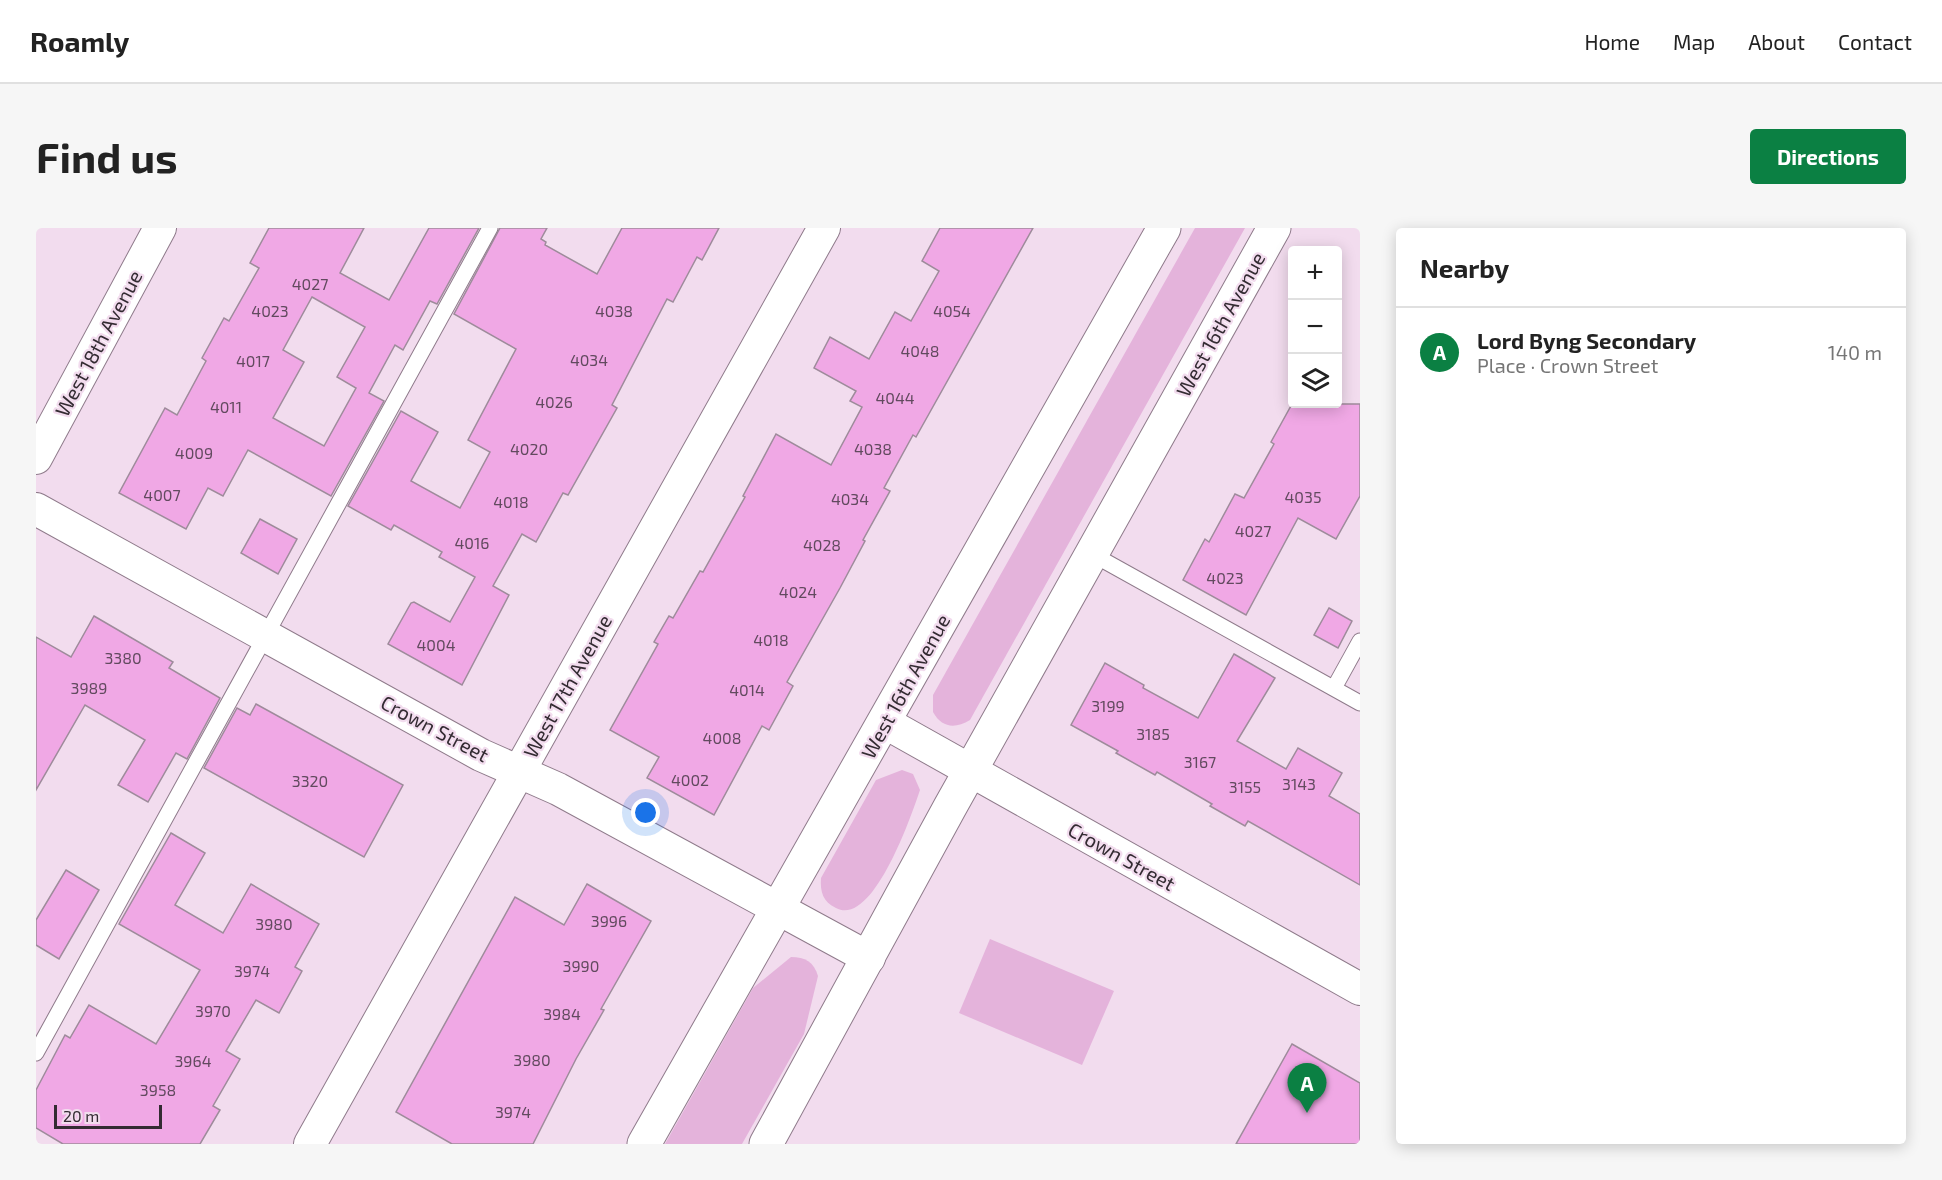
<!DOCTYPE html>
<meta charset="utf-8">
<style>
:root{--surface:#fff;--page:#f6f6f6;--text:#222;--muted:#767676;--line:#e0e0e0;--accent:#0b8043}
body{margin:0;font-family:"Exo 2",sans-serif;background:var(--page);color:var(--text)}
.controls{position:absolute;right:18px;top:18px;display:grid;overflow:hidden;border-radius:6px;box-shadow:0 3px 15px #0003}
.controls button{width:54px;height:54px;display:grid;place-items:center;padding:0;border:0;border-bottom:2px solid var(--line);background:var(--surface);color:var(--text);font:30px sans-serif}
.scale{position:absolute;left:18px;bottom:15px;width:108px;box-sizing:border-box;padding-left:6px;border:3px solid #332b32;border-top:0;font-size:16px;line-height:21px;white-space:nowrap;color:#332b32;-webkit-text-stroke:4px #f2dcee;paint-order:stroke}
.you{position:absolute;left:610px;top:585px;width:21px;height:21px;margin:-15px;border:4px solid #fff;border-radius:50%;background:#1a73e8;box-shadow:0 0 0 9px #1a73e833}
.badge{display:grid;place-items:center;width:39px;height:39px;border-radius:50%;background:var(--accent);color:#fff;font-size:20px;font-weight:700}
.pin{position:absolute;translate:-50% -50px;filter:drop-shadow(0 2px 3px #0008)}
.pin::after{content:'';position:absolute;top:32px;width:21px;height:18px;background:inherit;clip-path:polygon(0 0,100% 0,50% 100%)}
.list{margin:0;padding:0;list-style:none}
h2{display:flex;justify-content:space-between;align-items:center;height:78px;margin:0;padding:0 24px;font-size:26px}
h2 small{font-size:20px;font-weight:400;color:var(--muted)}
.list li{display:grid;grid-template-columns:39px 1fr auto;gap:18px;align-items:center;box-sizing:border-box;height:90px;padding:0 24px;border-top:2px solid var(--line)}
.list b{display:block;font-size:22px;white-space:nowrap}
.list p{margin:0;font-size:20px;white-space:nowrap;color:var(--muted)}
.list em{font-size:20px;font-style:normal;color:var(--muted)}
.icon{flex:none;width:33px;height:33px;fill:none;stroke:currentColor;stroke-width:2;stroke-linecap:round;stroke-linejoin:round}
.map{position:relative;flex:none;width:1324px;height:916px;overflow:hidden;border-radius:6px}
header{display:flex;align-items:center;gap:36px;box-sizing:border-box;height:84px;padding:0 30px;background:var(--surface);border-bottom:2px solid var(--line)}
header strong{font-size:28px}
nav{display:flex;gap:33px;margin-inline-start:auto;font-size:21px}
.intro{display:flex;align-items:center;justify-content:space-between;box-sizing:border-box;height:144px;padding:0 36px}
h1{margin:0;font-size:42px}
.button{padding:15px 27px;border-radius:6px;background:var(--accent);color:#fff;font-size:21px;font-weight:700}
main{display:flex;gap:36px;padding:0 36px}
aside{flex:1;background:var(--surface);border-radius:6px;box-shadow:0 3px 15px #0003}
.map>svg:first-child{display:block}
.green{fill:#e4b3db}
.building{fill:#f0a8e5;stroke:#9e8b9b;stroke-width:1.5;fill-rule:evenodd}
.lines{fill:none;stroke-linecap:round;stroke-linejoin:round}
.service-casing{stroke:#8f7b8b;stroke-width:17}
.minor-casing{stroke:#8f7b8b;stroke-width:34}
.secondary-casing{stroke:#8f7b8b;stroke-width:35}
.service{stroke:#fff;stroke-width:15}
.minor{stroke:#fff;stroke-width:32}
.secondary{stroke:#fff;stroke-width:33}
.labels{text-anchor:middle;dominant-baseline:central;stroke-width:4.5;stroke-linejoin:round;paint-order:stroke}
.number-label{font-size:16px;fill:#624a5f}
.street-label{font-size:20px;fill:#332b32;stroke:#f2dcee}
</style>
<header>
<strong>Roamly</strong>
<nav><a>Home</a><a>Map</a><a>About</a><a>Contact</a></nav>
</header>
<div class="intro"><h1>Find us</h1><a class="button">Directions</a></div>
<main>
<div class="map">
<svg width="1324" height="916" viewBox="0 0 1324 916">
<rect width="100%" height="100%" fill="#f2dcee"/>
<g class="green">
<path d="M1159,0h50l-275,492c-15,9 -28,8 -37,-8v-17z"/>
<path d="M866,542l11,4 7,16c-8,24 -47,138 -84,118 -13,-6 -16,-16 -15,-30l55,-98z"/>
<path d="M954,711l124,52 -32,74 -123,-52z"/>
<path d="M755,729c14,0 23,5 27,19l-14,58 -62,110h-77l88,-156z"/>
</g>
<g class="building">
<path d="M233,0h95l-24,45 49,27 40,-72h50l-42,76 -7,-3 -27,49 -8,-5 -26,48 15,8 -53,95 -83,-46 -25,46 -15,-8 -22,41 -67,-36 46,-85 12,7 29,-54 -4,-3 22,-40 5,3 30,-53 -9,-5zM276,69l53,30 -28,50 19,11 -32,58 -51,-28 31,-56 -21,-12z"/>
<path d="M464,0h47l-6,11 5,3 -1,3 52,29 25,-46h97l-17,32 -5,-3 -24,45 -6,-3 -55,106 5,3 -49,87 -5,-2 -27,49 -14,-8 -29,52 16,9 -47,90 -74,-41 23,-41 3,-1 36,20 25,-45 -36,-20 3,-5 -48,-27 -3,5 -43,-24 53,-95 37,21 -27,49 49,27 30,-56 -22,-12 48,-91 -62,-35z"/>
<path d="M904,0h93l-117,209 -3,-2 -29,53 6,3 -27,49 2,1 -25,47 -53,94 6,4 -24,44 -7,-4 -48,89 -67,-37 12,-21 -49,-27 48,-86 -4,-2 15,-26 4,2 27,-47 3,1 42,-75 -2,-1 33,-62 55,31 31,-58 -12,-6 6,-10 -42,-23 16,-31 39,22 26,-47 16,9 28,-50 -17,-10z"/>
<path d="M1256,176h68v92l-24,43 -38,-21 -52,97 -63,-35 22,-41 4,3 26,-48 9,4 30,-54 -3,-2z"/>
<path d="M224,291l37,20 -19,35 -37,-21z"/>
<path d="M1293,380l23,13 -14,27 -24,-13z"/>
<path d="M58,388l79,46 -4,6 51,30 -33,61 -11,-6 -28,49 -30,-17 27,-45 -60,-35 -49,85v-153l35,20z"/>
<path d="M1198,426l41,24 -38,63 49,28 12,-21 44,25 -13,23 31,18v71l-112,-64 -3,5 -35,-20 2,-2 -55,-32 -2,3 -39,-22 2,-2 -47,-26 34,-62 39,22 -1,3 55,30z"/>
<path d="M220,476l147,81 -39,72 -160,-89 33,-60 13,7z"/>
<path d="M135,605l34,20 -30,52 48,28 28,-49 68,40 -24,43 7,4 -23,42 -23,-13 -30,51 14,8 -27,47 7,4 -20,34h-137l-27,-16v-38l29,-55 5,3 19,-33 67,39 44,-74 -81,-46z"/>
<path d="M30,642l33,20 -40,69 -23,-14v-25z"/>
<path d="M551,656l64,37 -50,88 3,1 -28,49 -43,85h-81l-56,-32 119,-215 49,28z"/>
<path d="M1256,816l68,39v61h-124z"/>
</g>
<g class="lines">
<g class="service-casing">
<g id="service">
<path d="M1056,326l268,149"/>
<path d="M1298,460l26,-47"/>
<path d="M0,825l454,-825"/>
</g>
</g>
<g class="minor-casing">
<g id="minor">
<path d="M0,230l124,-230"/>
<path d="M0,281l445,246 77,34 311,169"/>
<path d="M848,494l476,267"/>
<path d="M274,916l514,-916"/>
</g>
</g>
<g class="secondary-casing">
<g id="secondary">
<path d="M608,916l520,-916"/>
<path d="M730,916l184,-337 324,-579"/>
</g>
</g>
<use href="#service" class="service"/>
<use href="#minor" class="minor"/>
<use href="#secondary" class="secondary"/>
</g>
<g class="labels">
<g class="number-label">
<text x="274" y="55">4027</text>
<text x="234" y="82">4023</text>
<text x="578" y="82">4038</text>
<text x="916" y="82">4054</text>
<text x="884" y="122">4048</text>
<text x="553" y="131">4034</text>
<text x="217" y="132">4017</text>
<text x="859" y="169">4044</text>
<text x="518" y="173">4026</text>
<text x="190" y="178">4011</text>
<text x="493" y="220">4020</text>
<text x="837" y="220">4038</text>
<text x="158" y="224">4009</text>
<text x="126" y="266">4007</text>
<text x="1267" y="268">4035</text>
<text x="814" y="270">4034</text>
<text x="475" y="273">4018</text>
<text x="1217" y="302">4027</text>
<text x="436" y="314">4016</text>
<text x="786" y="316">4028</text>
<text x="1189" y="349">4023</text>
<text x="762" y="363">4024</text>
<text x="735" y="411">4018</text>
<text x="400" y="416">4004</text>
<text x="87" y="429">3380</text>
<text x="53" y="459">3989</text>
<text x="711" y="461">4014</text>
<text x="1072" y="477">3199</text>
<text x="1117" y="505">3185</text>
<text x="686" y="509">4008</text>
<text x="1164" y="533">3167</text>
<text x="654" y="551">4002</text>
<text x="274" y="552">3320</text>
<text x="1263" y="555">3143</text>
<text x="1209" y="558">3155</text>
<text x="573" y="692">3996</text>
<text x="238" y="695">3980</text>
<text x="545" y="737">3990</text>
<text x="216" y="742">3974</text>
<text x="177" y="782">3970</text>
<text x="526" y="785">3984</text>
<text x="496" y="831">3980</text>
<text x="157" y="832">3964</text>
<text x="122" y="861">3958</text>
<text x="477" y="883">3974</text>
</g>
<g class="street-label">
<text transform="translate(1184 96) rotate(-61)">West 16th Avenue</text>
<text transform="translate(62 115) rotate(-62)">West 18th Avenue</text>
<text transform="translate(531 458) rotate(-61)">West 17th Avenue</text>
<text transform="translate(869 458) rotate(-61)">West 16th Avenue</text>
<text transform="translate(399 500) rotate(28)">Crown Street</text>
<text transform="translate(1086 628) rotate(29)">Crown Street</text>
</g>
</g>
</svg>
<div class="controls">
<button>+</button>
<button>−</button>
<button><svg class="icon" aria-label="layers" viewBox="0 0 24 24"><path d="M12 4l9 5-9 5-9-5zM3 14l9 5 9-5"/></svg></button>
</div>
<div class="scale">20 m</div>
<div class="you"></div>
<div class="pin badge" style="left:1271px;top:885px">A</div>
</div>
<aside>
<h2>Nearby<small></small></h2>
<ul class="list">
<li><span class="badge">A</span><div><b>Lord Byng Secondary</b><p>Place · Crown Street</p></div><em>140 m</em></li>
</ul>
</aside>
</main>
